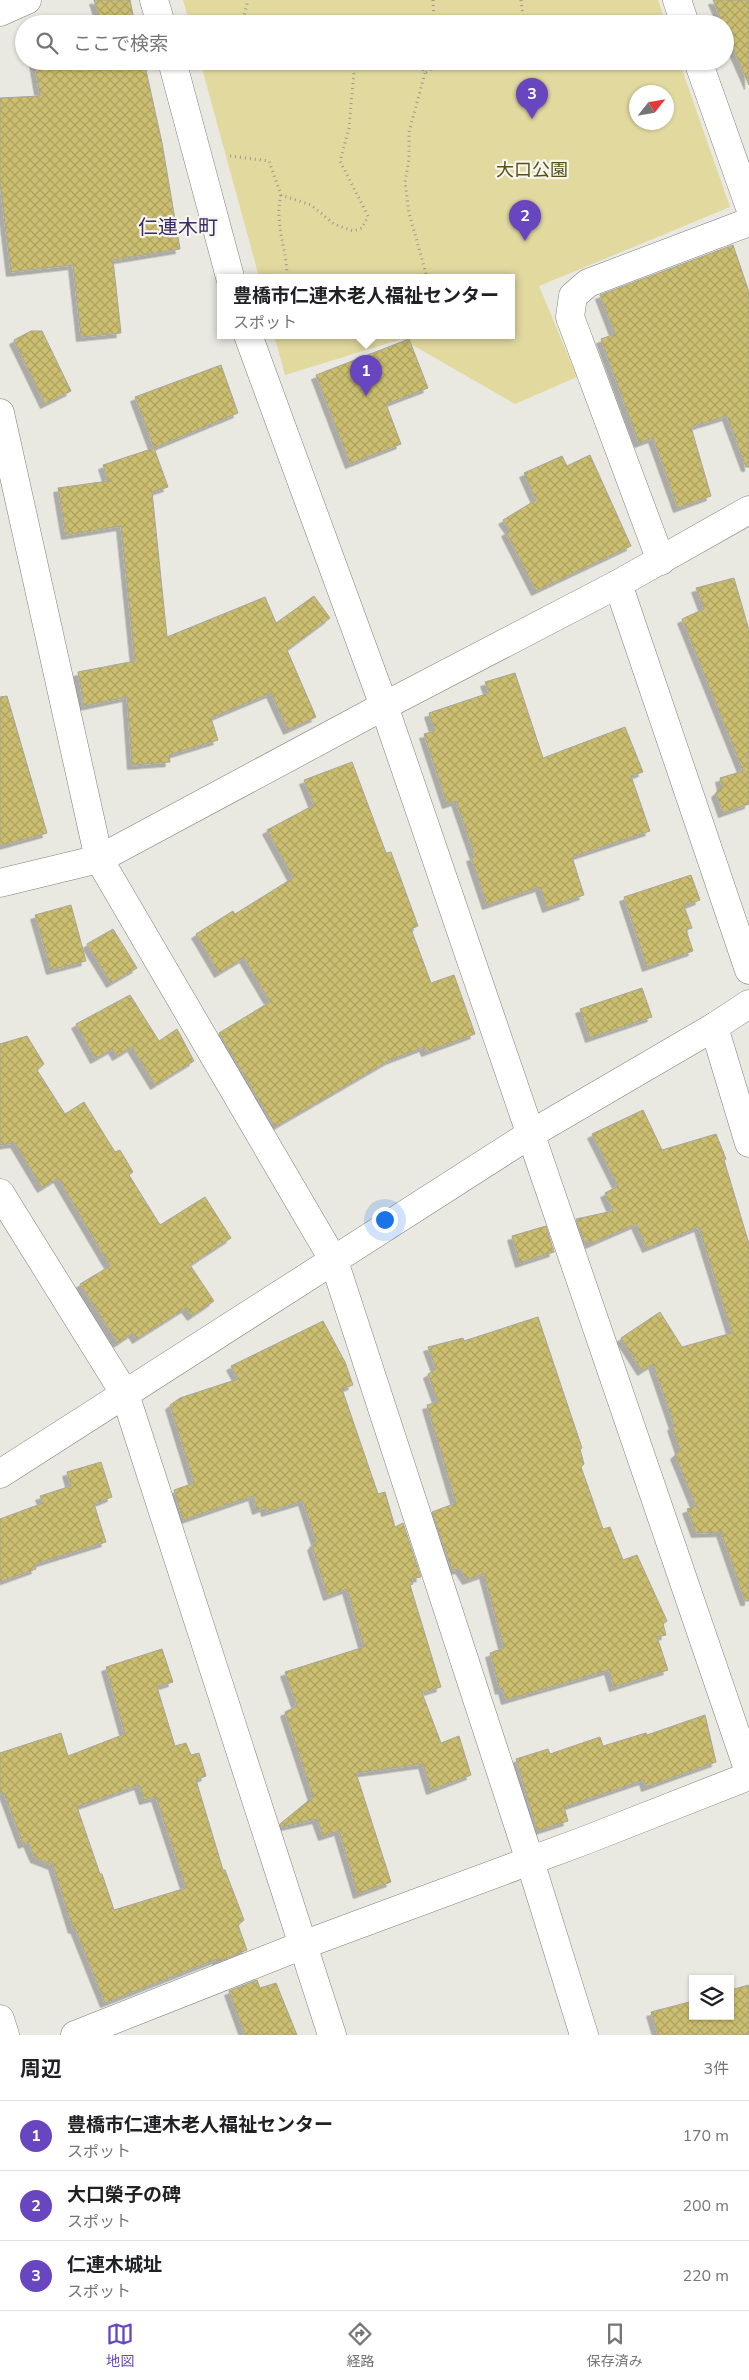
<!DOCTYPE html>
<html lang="ja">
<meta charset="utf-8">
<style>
:root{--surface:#fff;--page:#f2f2f2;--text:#202124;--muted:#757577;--line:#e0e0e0;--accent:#6846bf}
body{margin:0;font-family:"Nunito Sans","Noto Sans JP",sans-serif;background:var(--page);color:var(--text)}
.controls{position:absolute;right:15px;bottom:15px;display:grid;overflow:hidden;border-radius:0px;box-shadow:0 1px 4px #0004}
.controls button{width:45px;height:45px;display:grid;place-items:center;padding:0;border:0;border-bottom:1px solid var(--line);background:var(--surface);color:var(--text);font:25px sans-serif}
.compass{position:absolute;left:629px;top:85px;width:45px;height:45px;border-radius:50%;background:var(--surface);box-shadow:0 1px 4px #0004;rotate:59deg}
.you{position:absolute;left:384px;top:1219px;width:18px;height:18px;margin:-12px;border:4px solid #fff;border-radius:50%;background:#1a73e8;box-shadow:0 0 0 8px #1a73e833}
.badge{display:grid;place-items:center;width:32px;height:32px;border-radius:50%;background:var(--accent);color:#fff;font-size:16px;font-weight:700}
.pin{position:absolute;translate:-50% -41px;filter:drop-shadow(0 1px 2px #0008)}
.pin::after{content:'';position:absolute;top:26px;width:18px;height:15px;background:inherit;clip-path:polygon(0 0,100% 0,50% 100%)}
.popup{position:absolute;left:217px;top:274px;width:298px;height:65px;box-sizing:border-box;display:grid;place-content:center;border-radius:0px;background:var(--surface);filter:drop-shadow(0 1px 4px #0005);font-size:16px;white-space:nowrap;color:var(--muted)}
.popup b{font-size:19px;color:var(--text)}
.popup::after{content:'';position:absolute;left:50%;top:100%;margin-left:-10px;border:10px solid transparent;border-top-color:var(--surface)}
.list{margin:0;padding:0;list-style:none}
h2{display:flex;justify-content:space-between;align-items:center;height:65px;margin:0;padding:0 20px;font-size:21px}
h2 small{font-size:16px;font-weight:400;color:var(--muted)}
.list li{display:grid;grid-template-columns:32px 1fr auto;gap:15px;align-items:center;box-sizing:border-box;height:70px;padding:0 20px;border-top:1px solid var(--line)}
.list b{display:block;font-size:19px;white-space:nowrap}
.list p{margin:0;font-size:16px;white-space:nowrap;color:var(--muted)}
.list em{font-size:16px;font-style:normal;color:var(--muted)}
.icon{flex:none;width:28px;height:28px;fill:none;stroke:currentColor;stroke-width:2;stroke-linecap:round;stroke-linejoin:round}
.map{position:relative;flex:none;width:749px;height:2035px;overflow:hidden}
.search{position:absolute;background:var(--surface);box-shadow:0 1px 4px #0004;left:15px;right:15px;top:15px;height:55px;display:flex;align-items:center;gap:12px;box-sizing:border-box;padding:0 18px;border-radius:28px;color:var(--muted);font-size:19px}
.sheet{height:275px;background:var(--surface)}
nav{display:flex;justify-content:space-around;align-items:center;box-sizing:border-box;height:70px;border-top:1px solid var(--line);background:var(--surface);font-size:14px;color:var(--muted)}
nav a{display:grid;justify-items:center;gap:2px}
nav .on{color:var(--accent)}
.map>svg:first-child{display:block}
.green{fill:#e2d99f;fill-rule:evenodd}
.building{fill:url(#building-cross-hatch);stroke:#a6a69f;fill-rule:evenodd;filter:url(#shadow)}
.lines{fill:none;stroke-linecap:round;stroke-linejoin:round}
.street-casing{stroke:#807f78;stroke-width:29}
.secondary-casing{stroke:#807f78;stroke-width:29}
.path{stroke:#9a9994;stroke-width:3;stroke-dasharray:1 4;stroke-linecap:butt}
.street{stroke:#fff;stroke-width:28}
.secondary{stroke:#fff;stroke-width:28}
.labels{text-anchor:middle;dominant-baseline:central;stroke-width:4.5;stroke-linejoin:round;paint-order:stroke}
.park-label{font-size:18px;fill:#595013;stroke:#f6f5ee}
.quarter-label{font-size:20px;fill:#392b66;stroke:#f6f5ee}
</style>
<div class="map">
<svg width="749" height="2035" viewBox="0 0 749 2035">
<defs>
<pattern id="building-cross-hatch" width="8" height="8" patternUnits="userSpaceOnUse" patternTransform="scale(1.25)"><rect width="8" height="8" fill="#cbbe6f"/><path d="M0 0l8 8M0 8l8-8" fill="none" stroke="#ada25f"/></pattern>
<filter id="shadow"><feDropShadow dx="-4.5" dy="4.5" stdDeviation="0" flood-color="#0004"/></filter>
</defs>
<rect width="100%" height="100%" fill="#e9e8e1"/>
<g class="green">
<path d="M183,0h475l8,24h-476z"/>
<path d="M200,61h479l51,146 -191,79 38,91 -62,27 -113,-65 -117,36 -11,-40h237v-58h-252zM636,92h30v30h-30z"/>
</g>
<g class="building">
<path d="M94,0h36l5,24h-33z"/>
<path d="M713,0h36v85l-24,-55v-6h-2z"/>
<path d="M34,61h110l18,82 18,106 -67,11 8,73 -40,4 -8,-72 -62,7 -11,-89v-85l40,-2z"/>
<path d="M733,245l16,47v175h-3l-19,-51 -36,11 20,69 -33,12 -25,-70 -14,5 -9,-24 -29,-80 14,-5 -15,-39z"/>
<path d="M31,331h11l29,60 -26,13 -31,-64z"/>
<path d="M409,339l19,49 -42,16 15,40 -51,20 -34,-89z"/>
<path d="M221,365l17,48 -84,35 -19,-51z"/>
<path d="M154,448l14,39 -16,5 15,145 98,-40 11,26 38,-27 16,22 -43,32 29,67 -28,13 -17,-37 -60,25 7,22 -49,15 1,7 -38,3 -5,-68 -43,9 -6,-34 57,-11 -14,-135 -55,9 -8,-47 50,-7 -5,-16z"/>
<path d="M590,455l41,91 -95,45 -30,-59 4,-2 -7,-10 33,-20 -12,-27 38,-17 5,10z"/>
<path d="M734,578l15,52v174l-26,9 -7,-20 6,-6 -2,-9 23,-7 -61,-152 22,-10 -8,-21z"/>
<path d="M515,673l28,85 82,-31 18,45 -12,4 19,55 -78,26 12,38 -37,13 -7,-21 -53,18 -16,-48 4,-1 -19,-55 -9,3 -23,-70 11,-3 -6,-18 60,-20 -4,-11z"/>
<path d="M7,696l40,137 -47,13v-149z"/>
<path d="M352,762l34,91 5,-1 27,74 -7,3 20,54 23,-8 21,59 -49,18 -2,-5 -34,13 -115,67 -56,-94 51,-31 -26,-44 -25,15 -23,-39 37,-23 2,3 58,-36 -26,-48 47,-25 -10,-25z"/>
<path d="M691,875l9,25 -16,6 8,22 -6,2 7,21 -46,16 -23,-70z"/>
<path d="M71,905l15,56 -35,9 -16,-55z"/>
<path d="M113,929l24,39 -26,15 -24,-39z"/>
<path d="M642,988l10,29 -62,21 -10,-29z"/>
<path d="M130,995l29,46 18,-12 17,32 -39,24 -23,-38 -15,9 -4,-7 -18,10 -19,-35z"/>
<path d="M27,1036l17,28 -7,6 28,44 19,-12 31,50 5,-2 13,22 -4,3 31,50 45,-28 26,41 -41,27 24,36 -22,15 -6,-8 -49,31 -4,-6 -15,10 -38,-59 30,-18 -52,-88 -16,10 -27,-45 -15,2v-101z"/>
<path d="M643,1110l19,40 54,-16 10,25 -2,1 25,84v357h-4l-24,-69 -25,1 -9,-24 9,-3 -21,-51 5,-5 -8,-24 2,-1 -21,-61 -11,7 -21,-33 39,-26 22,35 50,-14 -33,-106 -52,21 -11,-24 -46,20 -1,-4 -5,2 -8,-23 37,-8 -8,-18 13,-7 -26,-52z"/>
<path d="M546,1226l8,26 -34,11 -8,-27z"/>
<path d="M538,1317l44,131 -2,1 4,15 -3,3 22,62 7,-2 13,33 14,-5 30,66 -4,3 3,11 -9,2 11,33 -54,17 -5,-17 -103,30 -3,-11 -3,1 -10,-37 14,-5 -20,-74 -17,6 -7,-11 -8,1 -20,-58 24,-9 -29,-98 11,-3 -10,-28 8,-5 -8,-22 35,-9 1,3z"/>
<path d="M323,1321l22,41 8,23 -11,4 36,105 7,-2 10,35 8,-4 18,54 -10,2 2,5 -3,1 31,102 -19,6 19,50 18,-7 12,39 -40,15 -8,-26 -67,9 35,109 -33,12 -19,-63 -16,5 -6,-17 -36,8 -1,-3 33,-27 -28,-85 12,-6 -12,-34 79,-25 -17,-58 -19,7 -16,-50 4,-5 -13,-40 -37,11 -1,-5 -8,3 -4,-14 -70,24 -9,-30 20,-7 -24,-78 10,-7 58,-19 -7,-13z"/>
<path d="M101,1462l11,35 -18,7 12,38 -71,22 1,5 -36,13v-63l43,-16 -3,-7 31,-10 -4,-14z"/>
<path d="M162,1649l11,33 -16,5 18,59 11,-3 5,12 8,-2 7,23 -10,4 27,90h2l19,50 -6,5 9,25 -29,12 -1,-3 -112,44 -30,-75 -2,1 -20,-64 -18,-7 -7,-16 -5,2 -19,-51 -4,1v-41l61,-20 7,23 57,-22 -19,-67zM139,1785l5,15 12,-3 30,91 -72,22 -12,-36h-2l-23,-67z"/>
<path d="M705,1715l11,47 -70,25 -2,-7 -80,27 4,14 -31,10 -21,-72 32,-10 2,5 50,-17 3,9 43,-13 1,2z"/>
<path d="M257,1980l3,8 16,-5 21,52h-52l-16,-44z"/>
<path d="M749,1985v50h-91l-7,-23 42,-11v15h37v-26z"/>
</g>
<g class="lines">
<g class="street-casing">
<g id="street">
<path d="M154,0l7,24"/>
<path d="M677,0l8,24"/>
<path d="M172,61l58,216"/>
<path d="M698,61l51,144"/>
<path d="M248,335l136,371 365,1066"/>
<path d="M0,413l99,446 235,402 196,600 54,174"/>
<path d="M661,561l-91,-244 3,-21 15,-13 161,-61"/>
<path d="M618,584l131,386"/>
<path d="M0,883l99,-24 285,-153 234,-122 131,-74"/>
<path d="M714,1027l35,116"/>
<path d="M0,1193l125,201 207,641"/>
<path d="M0,2019l5,16"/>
<path d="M75,2035l228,-90 283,-105 163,-64"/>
</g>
</g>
<g class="secondary-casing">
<g id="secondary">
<path d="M0,12l27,-12"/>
<path d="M0,1474l529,-339 185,-108 35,-23"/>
</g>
</g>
<g class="path">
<path d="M433,0l1,24"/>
<path d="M521,0l3,24"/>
<path d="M242,24l6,-24"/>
<path d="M418,61l7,12 17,-10"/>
<path d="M441,61c12,10 21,7 33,0"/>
<path d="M425,73l-16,59v27l-4,23 4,31 18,64"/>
<path d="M230,156l39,5 12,34 30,10 23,19 19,7 9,-3 6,-12 -28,-55 9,-33 6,-67"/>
<path d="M281,195c-7,28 6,54 6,82"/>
</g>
<use href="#street" class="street"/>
<use href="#secondary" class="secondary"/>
</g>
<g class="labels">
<g class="park-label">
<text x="532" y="170">大口公園</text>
</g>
<g class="quarter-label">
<text x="178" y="227">仁連木町</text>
</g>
</g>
</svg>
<div class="controls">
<button><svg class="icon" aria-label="layers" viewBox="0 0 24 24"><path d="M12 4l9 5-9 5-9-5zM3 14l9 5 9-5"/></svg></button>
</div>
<svg class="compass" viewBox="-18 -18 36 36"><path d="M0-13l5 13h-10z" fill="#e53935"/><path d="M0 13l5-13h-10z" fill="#757577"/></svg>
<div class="you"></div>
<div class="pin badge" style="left:366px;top:396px">1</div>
<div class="popup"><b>豊橋市仁連木老人福祉センター</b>スポット</div>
<div class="pin badge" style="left:525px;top:241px">2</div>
<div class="pin badge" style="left:532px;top:119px">3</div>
<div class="search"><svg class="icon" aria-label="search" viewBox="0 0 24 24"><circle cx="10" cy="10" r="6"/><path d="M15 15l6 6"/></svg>ここで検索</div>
</div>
<section class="sheet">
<h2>周辺<small>3件</small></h2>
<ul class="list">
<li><span class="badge">1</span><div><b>豊橋市仁連木老人福祉センター</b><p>スポット</p></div><em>170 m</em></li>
<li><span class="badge">2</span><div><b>大口榮子の碑</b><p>スポット</p></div><em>200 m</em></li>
<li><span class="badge">3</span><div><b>仁連木城址</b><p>スポット</p></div><em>220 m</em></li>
</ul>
</section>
<nav>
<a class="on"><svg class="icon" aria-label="map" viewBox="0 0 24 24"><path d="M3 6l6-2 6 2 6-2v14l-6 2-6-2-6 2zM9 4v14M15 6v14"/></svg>地図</a>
<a><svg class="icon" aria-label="directions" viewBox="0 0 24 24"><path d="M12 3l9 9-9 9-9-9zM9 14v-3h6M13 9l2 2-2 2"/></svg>経路</a>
<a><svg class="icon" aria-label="saved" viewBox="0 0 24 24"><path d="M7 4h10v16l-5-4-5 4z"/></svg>保存済み</a>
</nav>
